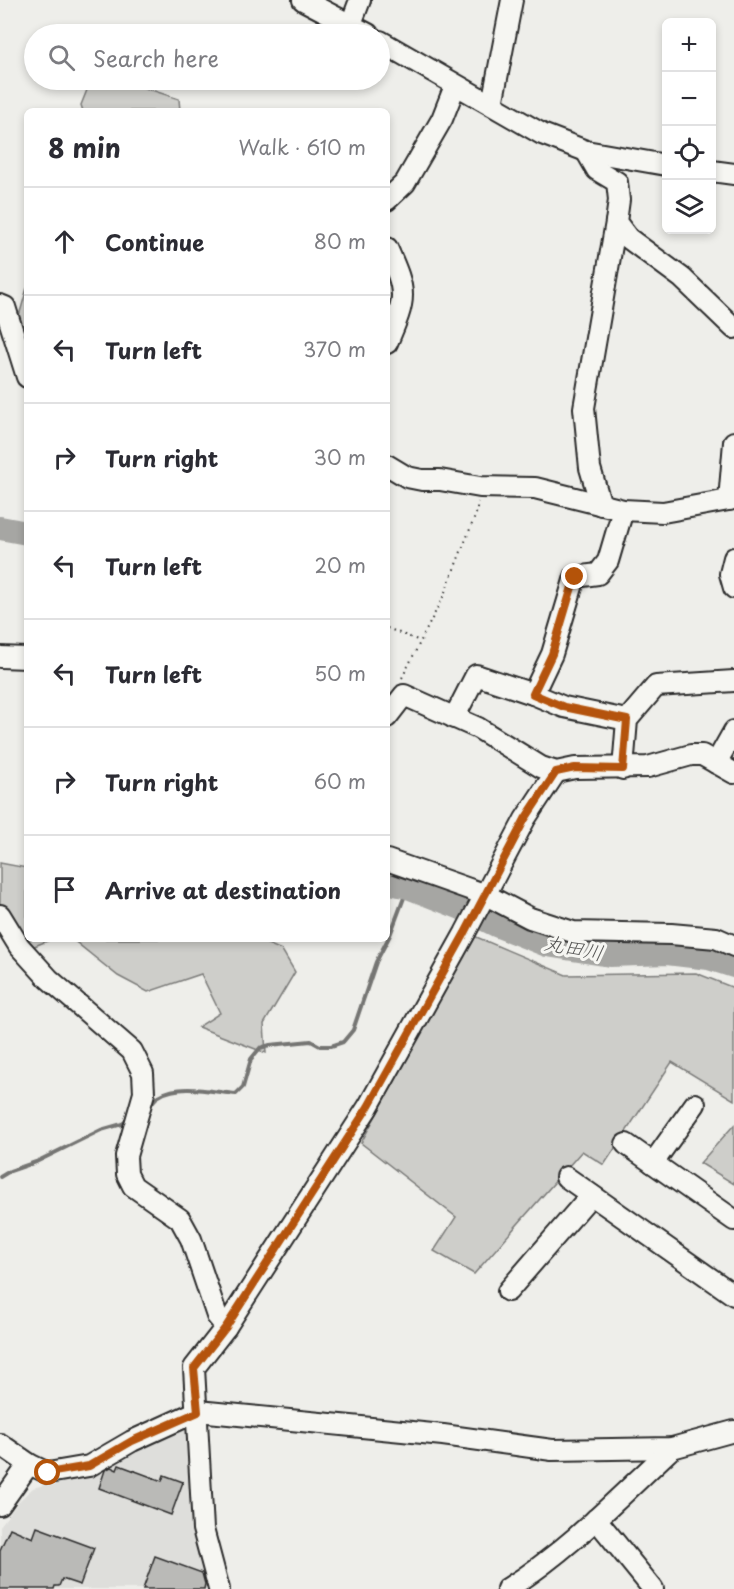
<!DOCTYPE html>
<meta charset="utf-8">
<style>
:root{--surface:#fff;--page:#f2f2f3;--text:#2b2b33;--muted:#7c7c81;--line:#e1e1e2}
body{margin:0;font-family:"Playpen Sans","Klee One",sans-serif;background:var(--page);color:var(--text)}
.controls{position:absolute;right:18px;top:18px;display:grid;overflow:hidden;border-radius:9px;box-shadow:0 3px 9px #0003}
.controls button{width:54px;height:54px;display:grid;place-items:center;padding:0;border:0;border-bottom:2px solid var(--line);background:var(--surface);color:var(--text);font:30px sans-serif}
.stop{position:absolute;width:18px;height:18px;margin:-14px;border:4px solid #b45309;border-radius:50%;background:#fff}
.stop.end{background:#b45309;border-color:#fff;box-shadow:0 2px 6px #0008}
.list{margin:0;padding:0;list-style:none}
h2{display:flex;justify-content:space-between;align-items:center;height:78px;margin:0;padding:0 24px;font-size:26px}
h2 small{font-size:20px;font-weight:400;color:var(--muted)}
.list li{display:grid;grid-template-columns:39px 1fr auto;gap:18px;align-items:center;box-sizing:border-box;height:108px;padding:0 24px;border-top:2px solid var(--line)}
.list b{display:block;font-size:22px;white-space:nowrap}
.list em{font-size:20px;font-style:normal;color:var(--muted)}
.icon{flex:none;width:33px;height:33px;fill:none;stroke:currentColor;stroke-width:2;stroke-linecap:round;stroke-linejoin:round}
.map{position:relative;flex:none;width:734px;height:1589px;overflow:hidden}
.search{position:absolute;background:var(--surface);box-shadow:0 3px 9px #0003;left:24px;top:24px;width:366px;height:66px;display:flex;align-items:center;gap:15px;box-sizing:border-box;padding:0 21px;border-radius:33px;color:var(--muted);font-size:22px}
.panel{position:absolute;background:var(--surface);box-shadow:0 3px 9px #0003;left:24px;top:108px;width:366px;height:834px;border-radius:9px}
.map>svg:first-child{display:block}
.built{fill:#dededb}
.green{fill:#cececa;stroke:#7c7c7a;stroke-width:1.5}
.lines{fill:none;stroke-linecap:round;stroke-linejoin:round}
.stream{stroke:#757573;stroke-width:4}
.river{stroke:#a6a6a3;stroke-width:24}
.building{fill:#babab7;stroke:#2b2b2b;stroke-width:1.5}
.minor-casing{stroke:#2b2b2b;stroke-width:24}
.path{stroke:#2b2b2b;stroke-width:2;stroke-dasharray:1.5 4.5;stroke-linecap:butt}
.minor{stroke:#f6f6f2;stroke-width:20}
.route{stroke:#b45309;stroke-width:8}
.labels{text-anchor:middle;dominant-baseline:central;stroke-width:6;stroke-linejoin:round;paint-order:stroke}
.water-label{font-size:20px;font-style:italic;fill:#565655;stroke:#f6f6f2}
</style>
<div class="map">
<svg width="734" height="1589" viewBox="0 0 734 1589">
<rect width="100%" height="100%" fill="#eeeeea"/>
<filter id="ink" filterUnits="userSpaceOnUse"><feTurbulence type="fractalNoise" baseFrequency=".0167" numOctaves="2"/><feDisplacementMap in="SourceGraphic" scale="12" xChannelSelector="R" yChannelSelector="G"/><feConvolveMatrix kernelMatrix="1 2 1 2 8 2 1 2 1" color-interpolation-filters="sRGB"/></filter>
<g filter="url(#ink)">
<path class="built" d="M192,1422l22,167h-214v-63l20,-26 13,-12 18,-5 39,-8 71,-41z"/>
<g class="green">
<path d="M91,80h30l58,19 1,12h-97l-2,-6z"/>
<path d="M27,288v65l-8,-37z"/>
<path d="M0,863l27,5v71h25l-25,10 -27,-43z"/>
<path d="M474,936l92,39 130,-2 38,15v112l-62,-38 -68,103 -22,-14 -108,123 -40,-23 22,-34 -95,-74z"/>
<path d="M72,939h184l26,11 13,22 -31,52 2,29 -68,-26 22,-14 -19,-39 -53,18 -30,-16z"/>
<path d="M734,1125v59l-34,-21z"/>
</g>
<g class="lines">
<g class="stream">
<path d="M149,1106c3,-3 6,-8 10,-10 21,-13 54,-4 77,-2l7,-7 8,-28 9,-11 10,-3 41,-4 9,5h11l12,-4 10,-12 23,-68 14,-27 18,-48"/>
<path d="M0,1177l10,-6 26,-9 65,-32 21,-6 8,-5"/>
</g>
<g class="river">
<path d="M0,528l27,5"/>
<path d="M387,882l21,5 51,20 37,18 51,20 63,10 57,-2 42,5 25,8"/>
</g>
</g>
<g class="building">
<path d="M119,1465l43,16 2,-6 19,7 -12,33 -72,-27 6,-18 6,-3 6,3z"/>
<path d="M37,1527l57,21 -14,37 -18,-6 -3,7h-4l-1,3h-54v-39l10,-22 23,10z"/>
<path d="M155,1556l47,17 3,11 -1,5h-61z"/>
</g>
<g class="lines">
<g class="minor-casing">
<g id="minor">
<path d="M303,0l65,34"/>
<path d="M351,24l9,-24"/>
<path d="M380,41l162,93 44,17 80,14"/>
<path d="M492,104l20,-104"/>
<path d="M586,151l11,19 20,12 2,18 -3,22 12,16 54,40 52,50"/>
<path d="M712,171l22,3"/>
<path d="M387,200l18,-17 37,-64 13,-33"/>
<path d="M387,248c20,45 20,49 0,95"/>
<path d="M0,305l5,2 22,70"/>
<path d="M387,465l20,12 15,3h18l40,7 55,1 88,22 40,2 71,-13"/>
<path d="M729,500l5,-58"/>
<path d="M601,505l-11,-37 -6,-60 32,-186"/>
<path d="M734,558l-4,16 4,14"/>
<path d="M0,657l27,1"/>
<path d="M533,694l31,13 63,13"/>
<path d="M387,717l17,-22 74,33 63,39 15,5 19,-4 73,-1 43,-12h11l32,18"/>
<path d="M454,718l22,-43 57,19 19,-40 23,-77 23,-3 10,-13 15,-51"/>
<path d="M716,763l18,-32"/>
<path d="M623,769l4,-49 29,-34 78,-5"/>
<path d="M387,860l99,35 44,23 43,14 98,2 45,4 18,8"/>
<path d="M0,915l19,31 30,33 83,72 11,22 1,20 -18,63 1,18 6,12 47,33 11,20 26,77 9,11"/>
<path d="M626,1144l108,76"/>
<path d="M653,1163l42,-59"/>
<path d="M566,1177l168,118"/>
<path d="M508,1291l83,-96"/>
<path d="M0,1444l29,20 19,9 41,-7 43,-25 66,-30 245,24 109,15 120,-2 62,-17"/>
<path d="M0,1505l29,-41"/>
<path d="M596,1519l57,70"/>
<path d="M219,1589l-16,-60 -9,-161 32,-41 142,-220 97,-174 60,-114 31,-47"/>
<path d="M507,1589c61,-38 112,-92 165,-141"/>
</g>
</g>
<g class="path">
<path d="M387,628l33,13"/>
<path d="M402,678l41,-81 33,-83 2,-12"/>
</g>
<use href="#minor" class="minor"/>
</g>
</g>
<g class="lines" filter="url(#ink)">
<path class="route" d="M48,1473l41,-7 43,-25 66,-29 -4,-44 32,-41 142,-220 97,-174 60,-114 31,-47 19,-4 48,1 4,-49 -63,-13 -31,-13 19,-40 23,-77"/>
</g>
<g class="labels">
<g class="water-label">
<text transform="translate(574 947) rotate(11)">丸田川</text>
</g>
</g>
</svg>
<div class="controls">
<button>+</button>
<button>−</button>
<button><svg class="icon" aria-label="locate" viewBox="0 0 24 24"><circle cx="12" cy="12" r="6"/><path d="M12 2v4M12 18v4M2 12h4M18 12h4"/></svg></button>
<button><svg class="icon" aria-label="layers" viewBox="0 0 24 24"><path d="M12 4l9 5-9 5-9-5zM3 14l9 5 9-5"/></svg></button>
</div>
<div class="stop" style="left:48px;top:1473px"></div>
<div class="stop end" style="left:575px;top:577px"></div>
<div class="search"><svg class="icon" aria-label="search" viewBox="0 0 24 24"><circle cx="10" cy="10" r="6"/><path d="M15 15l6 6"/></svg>Search here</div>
<section class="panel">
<h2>8 min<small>Walk · 610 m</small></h2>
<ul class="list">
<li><svg class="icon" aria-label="ahead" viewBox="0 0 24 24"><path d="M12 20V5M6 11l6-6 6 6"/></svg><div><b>Continue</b></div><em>80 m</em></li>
<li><svg class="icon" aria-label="left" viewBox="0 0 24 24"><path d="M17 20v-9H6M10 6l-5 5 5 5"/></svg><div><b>Turn left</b></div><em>370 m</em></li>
<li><svg class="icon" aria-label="right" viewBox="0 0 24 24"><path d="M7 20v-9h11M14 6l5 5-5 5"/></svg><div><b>Turn right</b></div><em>30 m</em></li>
<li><svg class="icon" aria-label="left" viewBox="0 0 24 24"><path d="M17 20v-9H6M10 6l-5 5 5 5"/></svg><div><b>Turn left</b></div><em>20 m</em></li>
<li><svg class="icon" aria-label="left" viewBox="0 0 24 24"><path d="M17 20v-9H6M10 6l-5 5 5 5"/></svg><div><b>Turn left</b></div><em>50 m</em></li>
<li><svg class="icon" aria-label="right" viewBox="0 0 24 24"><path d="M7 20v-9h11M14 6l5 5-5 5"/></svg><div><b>Turn right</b></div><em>60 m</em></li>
<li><svg class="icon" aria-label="arrive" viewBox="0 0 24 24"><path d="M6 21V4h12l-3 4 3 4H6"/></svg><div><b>Arrive at destination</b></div></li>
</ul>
</section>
</div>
